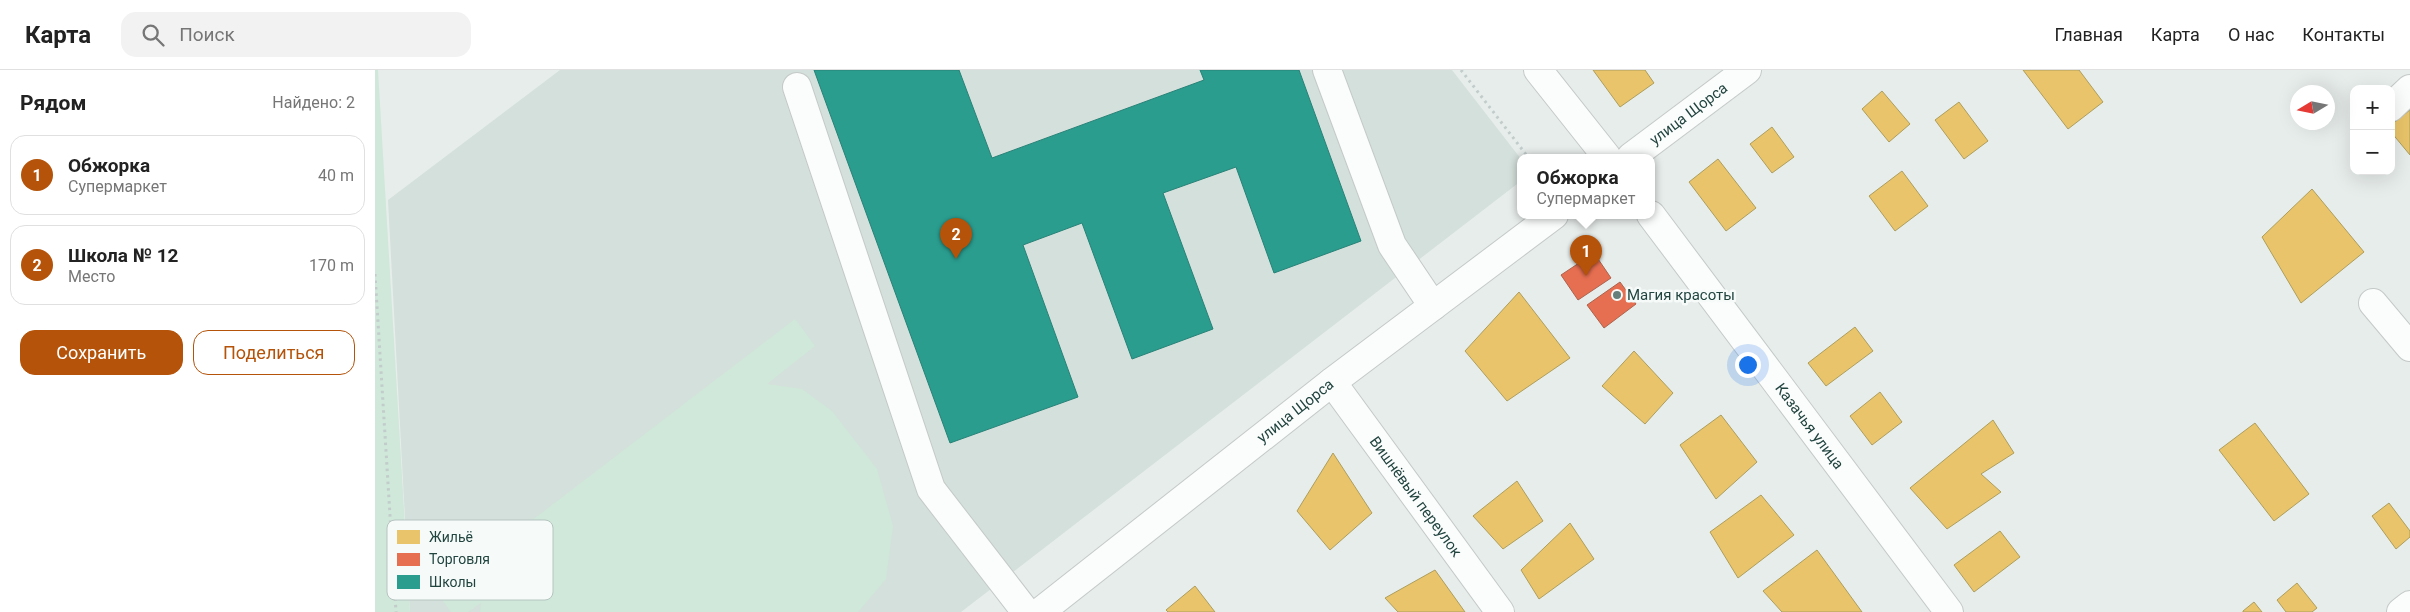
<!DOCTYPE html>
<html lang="ru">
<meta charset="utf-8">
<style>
:root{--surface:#fff;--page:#f2f2f2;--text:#222;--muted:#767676;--line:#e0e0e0;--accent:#b45309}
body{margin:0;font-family:Roboto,sans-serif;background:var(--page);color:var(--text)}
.controls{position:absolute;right:15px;top:15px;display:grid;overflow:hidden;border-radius:10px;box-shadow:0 5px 20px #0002}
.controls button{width:45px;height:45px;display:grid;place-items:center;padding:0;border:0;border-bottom:1px solid var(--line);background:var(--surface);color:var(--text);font:25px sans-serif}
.compass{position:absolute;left:1915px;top:15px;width:45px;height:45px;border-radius:50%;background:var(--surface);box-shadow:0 5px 20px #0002;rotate:260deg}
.you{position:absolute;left:1372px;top:294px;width:18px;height:18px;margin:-12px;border:4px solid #fff;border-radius:50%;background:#1a73e8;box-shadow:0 0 0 8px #1a73e833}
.badge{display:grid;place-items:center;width:32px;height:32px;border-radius:50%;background:var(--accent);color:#fff;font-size:16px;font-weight:700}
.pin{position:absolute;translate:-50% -41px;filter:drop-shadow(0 1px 2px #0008)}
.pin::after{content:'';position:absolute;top:26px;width:18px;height:15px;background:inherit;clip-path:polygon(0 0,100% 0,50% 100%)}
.popup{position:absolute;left:1142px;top:84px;width:138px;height:65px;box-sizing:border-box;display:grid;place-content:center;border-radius:10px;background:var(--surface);filter:drop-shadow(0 1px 4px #0005);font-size:16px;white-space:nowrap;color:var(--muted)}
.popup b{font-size:19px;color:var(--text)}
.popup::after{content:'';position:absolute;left:50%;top:100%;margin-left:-10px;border:10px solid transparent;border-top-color:var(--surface)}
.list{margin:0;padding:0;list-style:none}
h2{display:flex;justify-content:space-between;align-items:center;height:65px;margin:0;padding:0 20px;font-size:21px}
h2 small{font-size:16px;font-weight:400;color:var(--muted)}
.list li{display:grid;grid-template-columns:32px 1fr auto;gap:15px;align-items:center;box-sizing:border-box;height:80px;margin:0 10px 10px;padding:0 10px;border:1px solid var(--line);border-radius:15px}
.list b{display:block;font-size:19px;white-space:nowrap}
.list p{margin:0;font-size:16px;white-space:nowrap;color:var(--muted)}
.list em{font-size:16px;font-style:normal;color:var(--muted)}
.actions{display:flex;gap:10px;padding:15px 20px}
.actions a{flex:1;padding:11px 0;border:1px solid var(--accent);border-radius:15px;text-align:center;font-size:18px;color:var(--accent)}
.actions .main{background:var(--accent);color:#fff}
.icon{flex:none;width:28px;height:28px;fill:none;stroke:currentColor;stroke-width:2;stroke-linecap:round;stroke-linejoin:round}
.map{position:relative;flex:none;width:2035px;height:542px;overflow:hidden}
header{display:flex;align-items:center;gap:30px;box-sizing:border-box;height:70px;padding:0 25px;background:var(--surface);border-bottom:1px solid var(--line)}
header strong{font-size:24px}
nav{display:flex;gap:28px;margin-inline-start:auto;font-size:18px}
.search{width:350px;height:45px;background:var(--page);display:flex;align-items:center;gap:12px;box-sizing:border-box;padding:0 18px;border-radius:15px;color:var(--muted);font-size:19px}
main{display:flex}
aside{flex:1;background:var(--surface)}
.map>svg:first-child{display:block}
.built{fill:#d4e0db}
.green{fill:#cfe8d9}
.homes{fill:#e9c46a;stroke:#ad9e5d}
.shops{fill:#e76f51;stroke:#ac624c}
.schools{fill:#2a9d8f;stroke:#278277}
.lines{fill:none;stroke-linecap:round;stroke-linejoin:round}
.minor-casing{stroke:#c4cac8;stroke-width:30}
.path{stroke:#c2cccb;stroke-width:3;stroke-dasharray:2.5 4;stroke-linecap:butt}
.minor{stroke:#fbfcfc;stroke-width:28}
.poi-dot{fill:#667f7b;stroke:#f6fbf9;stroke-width:2}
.labels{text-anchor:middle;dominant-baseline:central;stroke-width:5;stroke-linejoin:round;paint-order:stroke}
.street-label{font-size:15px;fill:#21443f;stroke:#f6fbf9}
.poi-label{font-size:15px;fill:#21443f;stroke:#f6fbf9;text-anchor:start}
.key{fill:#f6fbf9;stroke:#b6c4c1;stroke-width:1}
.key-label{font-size:14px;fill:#21443f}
</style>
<header>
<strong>Карта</strong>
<div class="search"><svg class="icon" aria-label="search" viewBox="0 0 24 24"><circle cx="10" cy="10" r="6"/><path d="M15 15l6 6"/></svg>Поиск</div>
<nav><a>Главная</a><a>Карта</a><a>О нас</a><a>Контакты</a></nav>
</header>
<main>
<aside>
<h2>Рядом<small>Найдено: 2</small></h2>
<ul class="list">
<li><span class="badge">1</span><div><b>Обжорка</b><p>Супермаркет</p></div><em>40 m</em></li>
<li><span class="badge">2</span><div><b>Школа № 12</b><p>Место</p></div><em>170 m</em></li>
</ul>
<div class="actions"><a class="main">Сохранить</a><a>Поделиться</a></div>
</aside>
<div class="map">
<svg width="2035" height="542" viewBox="0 0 2035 542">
<rect width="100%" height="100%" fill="#e7edeb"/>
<path class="built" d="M185,0h892l69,89v22l-560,431h-551l-22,-412z"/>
<g class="green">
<path d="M0,0h3l32,542h-35z"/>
<path d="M420,249l20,27 -48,38 35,5 30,22 45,58 16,57 -7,53 -28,33h-378l1,-9 -13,9h-17l-14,-19z"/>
</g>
<g class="homes">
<path d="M1218,0h52l9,13 -34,24z"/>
<path d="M1648,0h56l24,32 -35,27z"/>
<path d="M1507,21l28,33 -21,18 -27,-33z"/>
<path d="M1584,32l29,39 -24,18 -29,-39z"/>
<path d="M2035,40v45l-19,-23v-7z"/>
<path d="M1397,57l22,30 -22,16 -22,-29z"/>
<path d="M1343,89l38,49 -30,23 -37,-49z"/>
<path d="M1527,101l26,35 -33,25 -26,-35z"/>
<path d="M1937,119l52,63 -63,51 -39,-66z"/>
<path d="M1144,222l51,66 -63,43 -42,-50z"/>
<path d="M1480,257l18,24 -47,35 -18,-23z"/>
<path d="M1259,281l39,42 -28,31 -43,-38z"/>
<path d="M1505,322l22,30 -30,23 -22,-29z"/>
<path d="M1346,345l36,47 -41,37 -36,-54z"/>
<path d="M1618,350l21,33 -33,21 20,18 -54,37 -37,-41z"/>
<path d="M1880,353l54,71 -35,27 -55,-71z"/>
<path d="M958,383l39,60 -42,37 -33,-39z"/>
<path d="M1142,411l26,40 -40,28 -30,-33z"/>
<path d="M1386,425l33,40 -56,43 -28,-46z"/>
<path d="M2014,433l21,28v6l-14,12 -24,-33z"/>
<path d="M1195,453l24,36 -55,40 -18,-29z"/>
<path d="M1625,461l20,26 -46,35 -20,-27z"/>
<path d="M1442,480l45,62h-80l-19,-21z"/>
<path d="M1060,500l30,42h-67l-13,-14z"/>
<path d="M1922,513l20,25 -5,4h-26l-9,-12z"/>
<path d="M820,516l20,26h-47l-2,-2z"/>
<path d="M1879,532l8,10h-19v-1z"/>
</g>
<g class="shops">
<path d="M1219,183l17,25 -33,22 -17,-25z"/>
<path d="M1245,212l16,22 -32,24 -17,-23z"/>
</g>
<path class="schools" d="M439,0h145l33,88 212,-78 -4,-10h99l62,171 -87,32 -38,-106 -73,26 50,136 -81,30 -50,-136 -59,22 55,152 -128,46z"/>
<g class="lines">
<g class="minor-casing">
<g id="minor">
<path d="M952,0l65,175 41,61"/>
<path d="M1163,0l69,87"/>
<path d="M422,17l134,402 95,123"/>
<path d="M2016,37l19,-18"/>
<path id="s1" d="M1256,87l116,-87"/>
<path id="s2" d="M1276,145l298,397"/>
<path d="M1998,233l37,44"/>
<path id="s3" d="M957,312l168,230"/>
<path id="s4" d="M665,542l292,-230 222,-167"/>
<path d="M2026,542l9,-7"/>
</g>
</g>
<g class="path">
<path d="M1086,0l67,87"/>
<path d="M0,204l21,338"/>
</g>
<use href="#minor" class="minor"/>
</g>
<circle class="poi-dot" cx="1242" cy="225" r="5"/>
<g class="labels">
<g class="street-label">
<text stroke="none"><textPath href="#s1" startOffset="72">улица Щорса</textPath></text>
<text stroke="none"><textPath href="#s4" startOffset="325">улица Щорса</textPath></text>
<text stroke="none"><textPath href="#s2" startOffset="264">Казачья улица</textPath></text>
<text stroke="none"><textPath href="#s3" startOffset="142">Вишнёвый переулок</textPath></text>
</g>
<g class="poi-label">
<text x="1252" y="225">Магия красоты</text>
</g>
</g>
<rect x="12" y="450" width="166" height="80" rx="8" class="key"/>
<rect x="22" y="460" width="23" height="14" fill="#e9c46a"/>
<rect x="22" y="483" width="23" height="13" fill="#e76f51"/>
<rect x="22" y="505" width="23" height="14" fill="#2a9d8f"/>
<g class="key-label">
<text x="54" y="472">Жильё</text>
<text x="54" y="494">Торговля</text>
<text x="54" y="517">Школы</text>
</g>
</svg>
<div class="controls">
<button>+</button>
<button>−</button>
</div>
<svg class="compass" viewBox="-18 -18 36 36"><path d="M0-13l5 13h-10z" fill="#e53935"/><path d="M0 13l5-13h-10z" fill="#767676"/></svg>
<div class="you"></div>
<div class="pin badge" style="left:1211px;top:206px">1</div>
<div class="popup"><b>Обжорка</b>Супермаркет</div>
<div class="pin badge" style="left:581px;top:189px">2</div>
</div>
</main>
